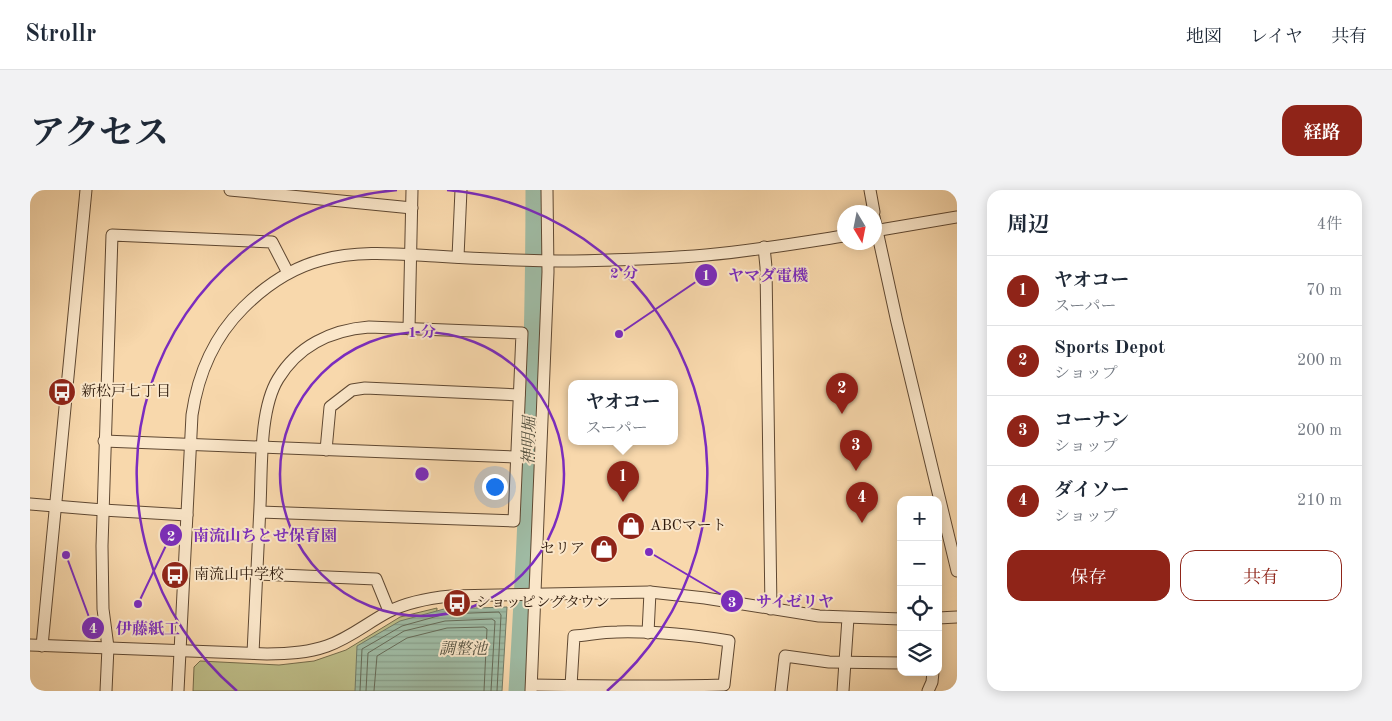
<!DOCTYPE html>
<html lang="ja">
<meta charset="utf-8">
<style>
:root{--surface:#fff;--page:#f2f2f3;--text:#1f2937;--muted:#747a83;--line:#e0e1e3;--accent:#8f2418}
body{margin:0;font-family:"Old Standard TT","Noto Serif JP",serif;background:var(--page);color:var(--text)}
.controls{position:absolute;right:15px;bottom:15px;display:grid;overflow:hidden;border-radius:10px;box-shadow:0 2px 12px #0003}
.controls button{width:45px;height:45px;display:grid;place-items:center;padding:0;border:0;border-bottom:1px solid var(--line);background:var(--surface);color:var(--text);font:25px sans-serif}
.compass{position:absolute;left:807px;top:15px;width:45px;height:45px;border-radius:50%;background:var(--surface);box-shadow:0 2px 12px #0003;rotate:170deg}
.you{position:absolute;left:464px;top:296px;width:18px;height:18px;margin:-12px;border:4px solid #fff;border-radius:50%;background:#1a73e8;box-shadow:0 0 0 8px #1a73e833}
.badge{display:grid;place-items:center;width:32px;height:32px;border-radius:50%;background:var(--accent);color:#fff;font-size:16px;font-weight:700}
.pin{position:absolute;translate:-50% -41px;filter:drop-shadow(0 1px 2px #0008)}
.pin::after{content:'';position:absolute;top:26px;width:18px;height:15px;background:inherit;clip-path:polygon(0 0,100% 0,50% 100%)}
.popup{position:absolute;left:538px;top:190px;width:110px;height:65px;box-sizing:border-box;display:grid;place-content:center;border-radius:10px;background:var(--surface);filter:drop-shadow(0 1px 4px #0005);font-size:16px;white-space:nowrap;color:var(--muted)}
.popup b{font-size:19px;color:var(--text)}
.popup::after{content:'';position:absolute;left:50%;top:100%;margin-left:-10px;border:10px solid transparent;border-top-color:var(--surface)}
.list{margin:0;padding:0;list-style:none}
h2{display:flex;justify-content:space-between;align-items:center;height:65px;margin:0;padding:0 20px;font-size:21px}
h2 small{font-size:16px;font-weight:400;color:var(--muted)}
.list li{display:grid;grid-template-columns:32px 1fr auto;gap:15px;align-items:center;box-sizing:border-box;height:70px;padding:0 20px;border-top:1px solid var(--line)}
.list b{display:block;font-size:19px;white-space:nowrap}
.list p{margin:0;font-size:16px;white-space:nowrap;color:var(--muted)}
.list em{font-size:16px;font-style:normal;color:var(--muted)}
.actions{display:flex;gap:10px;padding:15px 20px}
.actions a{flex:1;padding:11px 0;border:1px solid var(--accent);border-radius:15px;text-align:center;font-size:18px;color:var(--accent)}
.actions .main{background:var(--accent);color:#fff}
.icon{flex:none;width:28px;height:28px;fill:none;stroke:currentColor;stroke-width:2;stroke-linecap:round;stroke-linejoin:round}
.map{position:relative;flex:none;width:927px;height:501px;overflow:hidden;border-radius:15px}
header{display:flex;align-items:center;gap:30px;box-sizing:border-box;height:70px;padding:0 25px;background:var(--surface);border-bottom:1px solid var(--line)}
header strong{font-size:24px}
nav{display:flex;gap:28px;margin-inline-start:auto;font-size:18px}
.intro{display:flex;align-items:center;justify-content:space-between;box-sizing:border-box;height:120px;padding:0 30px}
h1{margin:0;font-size:35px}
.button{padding:12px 22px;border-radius:15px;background:var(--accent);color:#fff;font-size:18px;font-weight:700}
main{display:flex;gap:30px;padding:0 30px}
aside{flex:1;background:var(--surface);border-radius:15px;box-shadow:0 2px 12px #0003}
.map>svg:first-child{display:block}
.green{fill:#bebe89;stroke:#756b4a}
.water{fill:url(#water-rules);stroke:#717a66}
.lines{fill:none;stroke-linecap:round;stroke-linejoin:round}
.shore{stroke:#666a57;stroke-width:1}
.river{stroke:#9fbba4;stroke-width:21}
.minor-casing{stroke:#5f4832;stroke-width:13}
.minor{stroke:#fae6c9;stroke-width:11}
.ring{fill:none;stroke:#7b2cbf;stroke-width:2.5}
.labels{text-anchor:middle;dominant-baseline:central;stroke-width:4;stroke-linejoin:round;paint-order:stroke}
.poi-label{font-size:15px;fill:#2c180a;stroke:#fae6c9;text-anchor:start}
.water-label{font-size:16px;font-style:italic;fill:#545140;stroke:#fae6c9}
.centre{fill:#7b2cbf;stroke:#fae6c9;stroke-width:2.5}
.ring-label{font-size:15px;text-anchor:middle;font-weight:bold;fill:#7b2cbf;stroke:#fae6c9;stroke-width:4;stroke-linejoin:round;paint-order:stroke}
.leader{fill:none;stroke:#7b2cbf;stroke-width:2}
.callout-dot{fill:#7b2cbf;stroke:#fae6c9;stroke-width:2}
.mark-label{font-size:15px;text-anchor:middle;font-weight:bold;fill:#fff}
.callout-label{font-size:16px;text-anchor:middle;font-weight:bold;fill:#7b2cbf;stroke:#fae6c9;stroke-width:4;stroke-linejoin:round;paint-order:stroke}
</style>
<header>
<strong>Strollr</strong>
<nav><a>地図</a><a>レイヤ</a><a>共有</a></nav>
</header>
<div class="intro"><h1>アクセス</h1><a class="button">経路</a></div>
<main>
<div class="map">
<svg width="927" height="501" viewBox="0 0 927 501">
<defs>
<pattern id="water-rules" width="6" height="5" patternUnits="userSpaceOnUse" patternTransform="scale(1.25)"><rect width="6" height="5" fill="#9fbba4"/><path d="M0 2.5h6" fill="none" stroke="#89a08c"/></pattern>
</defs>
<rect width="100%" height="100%" fill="#f8d8ac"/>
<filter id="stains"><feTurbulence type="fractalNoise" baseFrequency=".004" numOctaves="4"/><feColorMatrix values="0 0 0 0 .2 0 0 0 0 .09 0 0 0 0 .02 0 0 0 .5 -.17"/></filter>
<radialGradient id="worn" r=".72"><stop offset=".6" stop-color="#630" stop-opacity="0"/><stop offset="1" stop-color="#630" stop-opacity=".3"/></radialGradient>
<path class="green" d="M407,418l-3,83h-241l1,-24 6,-6 79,4 35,-4 32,-11 54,-33z"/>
<path class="water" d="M477,417l-5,84h-147l2,-45 43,-25 44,-12z"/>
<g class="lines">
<g class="shore">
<path d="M330,501l2,-42 40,-23 43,-12 54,-2 2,3 -4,76"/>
<path d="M336,501l2,-38 36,-22 41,-10 47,-2 3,2 -4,70"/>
<path d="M344,501l3,-35 30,-18 40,-10 37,-1 3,2 -3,62"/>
</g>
<path class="river" d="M489,501c10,-167 17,-334 17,-501"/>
<g class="minor-casing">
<g id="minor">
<path d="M200,0l182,18"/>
<path d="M840,0l4,22"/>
<path d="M844,27l23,105 60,249"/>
<path d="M844,41l83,-14"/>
<path d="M734,57l2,20 5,342"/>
<path d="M428,67l3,-67"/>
<path d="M379,139l3,-139"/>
<path d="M74,251l413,16"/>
<path d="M296,260l4,-43 22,-17 13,-2 154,7"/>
<path d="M0,314l73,6 84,5"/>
<path d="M227,384l119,5 13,32"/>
<path d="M908,428l19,-1"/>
<path d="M618,443l2,-41"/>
<path d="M0,455l237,9c21,0 40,-1 60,-8 23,-8 40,-23 61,-34 19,-10 42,-14 63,-16l199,-4 55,6 114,18 82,3"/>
<path d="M12,456l44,-456"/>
<path d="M223,463c2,-49 5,-98 7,-147 2,-37 -1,-96 18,-127 20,-33 53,-49 91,-52l153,6 -8,188 -254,-9"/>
<path d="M502,495c64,1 128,2 192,0l5,-44c-37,-6 -74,-10 -112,-9 -15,0 -29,3 -43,4l-3,50"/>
<path d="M76,501l2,-44 -5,-38 -1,-63 10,-311 160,7 16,31"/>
<path d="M148,501l14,-276c6,-41 21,-77 51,-107 22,-22 48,-40 79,-48 36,-10 76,-6 113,-4 46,3 93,5 139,5 44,-1 88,-2 132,-6 46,-4 93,-12 138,-19"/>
<path d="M501,501l17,-419 -1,-82"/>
<path d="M751,501l4,-35 44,6 72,1"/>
<path d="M813,501l5,-73"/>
<path d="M898,501l4,-9 1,-10"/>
</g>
</g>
<use href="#minor" class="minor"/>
</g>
<g class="ring">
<circle cx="392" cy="284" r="142"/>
<path d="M207 501A285 285 0 0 1 367 0M417 0A285 285 0 0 1 577 501"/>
</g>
<defs>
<g id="bus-disc" transform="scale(1.4375)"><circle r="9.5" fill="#8f2418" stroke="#fae6c9"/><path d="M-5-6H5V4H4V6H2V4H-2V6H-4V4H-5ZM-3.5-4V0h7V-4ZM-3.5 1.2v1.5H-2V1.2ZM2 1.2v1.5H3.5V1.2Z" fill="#fff"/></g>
<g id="shop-disc" transform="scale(1.4375)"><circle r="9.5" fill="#8f2418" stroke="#fae6c9"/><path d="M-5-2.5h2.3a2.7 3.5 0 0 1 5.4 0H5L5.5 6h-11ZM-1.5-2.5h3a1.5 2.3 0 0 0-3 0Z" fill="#fff"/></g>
</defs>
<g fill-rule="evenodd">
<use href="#bus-disc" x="32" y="202"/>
<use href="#shop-disc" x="601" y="336"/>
<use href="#shop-disc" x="574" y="359"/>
<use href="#bus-disc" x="145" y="385"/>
<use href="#bus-disc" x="427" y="413"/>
</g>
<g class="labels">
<g class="poi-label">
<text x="51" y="202">新松戸七丁目</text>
<text x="620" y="336">ABCマート</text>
<text x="555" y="359" text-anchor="end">セリア</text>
<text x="164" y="385">南流山中学校</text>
<text x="446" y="413">ショッピングタウン</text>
</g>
<g class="water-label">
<text transform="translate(500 251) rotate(-89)">神明堀</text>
<text x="433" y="460">調整池</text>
</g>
</g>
<circle cx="392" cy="284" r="8" class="centre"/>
<g class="ring-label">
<text x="594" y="88">2 分</text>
<text x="392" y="147">1 分</text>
</g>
<path class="leader" d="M589 144L676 85M108 414L141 345M619 362L702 411M36 365L63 438"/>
<g class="callout-dot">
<circle cx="589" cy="144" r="5"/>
<circle cx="108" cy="414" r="5"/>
<circle cx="619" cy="362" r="5"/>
<circle cx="36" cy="365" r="5"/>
<circle cx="676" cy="85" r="12"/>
<circle cx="141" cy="345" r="12"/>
<circle cx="702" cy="411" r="12"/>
<circle cx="63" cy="438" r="12"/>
</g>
<g class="mark-label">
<text x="676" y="90">1</text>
<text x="141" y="351">2</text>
<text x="702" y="417">3</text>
<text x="63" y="443">4</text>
</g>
<g class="callout-label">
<text x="738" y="91">ヤマダ電機</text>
<text x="235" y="351">南流山ちとせ保育園</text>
<text x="765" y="417">サイゼリヤ</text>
<text x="118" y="444">伊藤紙工</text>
</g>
<rect width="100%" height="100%" filter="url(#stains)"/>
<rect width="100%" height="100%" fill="url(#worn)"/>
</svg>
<div class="controls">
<button>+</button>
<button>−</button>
<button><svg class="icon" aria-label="locate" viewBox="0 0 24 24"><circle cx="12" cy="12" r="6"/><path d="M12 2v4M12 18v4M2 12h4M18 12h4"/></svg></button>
<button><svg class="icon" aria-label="layers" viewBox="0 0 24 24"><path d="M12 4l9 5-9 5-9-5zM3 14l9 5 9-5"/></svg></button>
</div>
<svg class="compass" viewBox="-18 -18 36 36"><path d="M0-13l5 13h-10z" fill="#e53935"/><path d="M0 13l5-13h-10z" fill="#747a83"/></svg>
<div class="you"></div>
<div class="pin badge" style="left:593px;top:312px">1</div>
<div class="popup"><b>ヤオコー</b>スーパー</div>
<div class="pin badge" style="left:812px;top:224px">2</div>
<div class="pin badge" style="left:826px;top:281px">3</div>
<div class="pin badge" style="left:832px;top:333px">4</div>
</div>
<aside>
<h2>周辺<small>4件</small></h2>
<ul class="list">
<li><span class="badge">1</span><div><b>ヤオコー</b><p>スーパー</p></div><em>70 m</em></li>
<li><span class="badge">2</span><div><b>Sports Depot</b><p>ショップ</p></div><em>200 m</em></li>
<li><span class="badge">3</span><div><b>コーナン</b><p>ショップ</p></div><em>200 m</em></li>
<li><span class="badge">4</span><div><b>ダイソー</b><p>ショップ</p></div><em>210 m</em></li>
</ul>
<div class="actions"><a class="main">保存</a><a>共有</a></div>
</aside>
</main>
